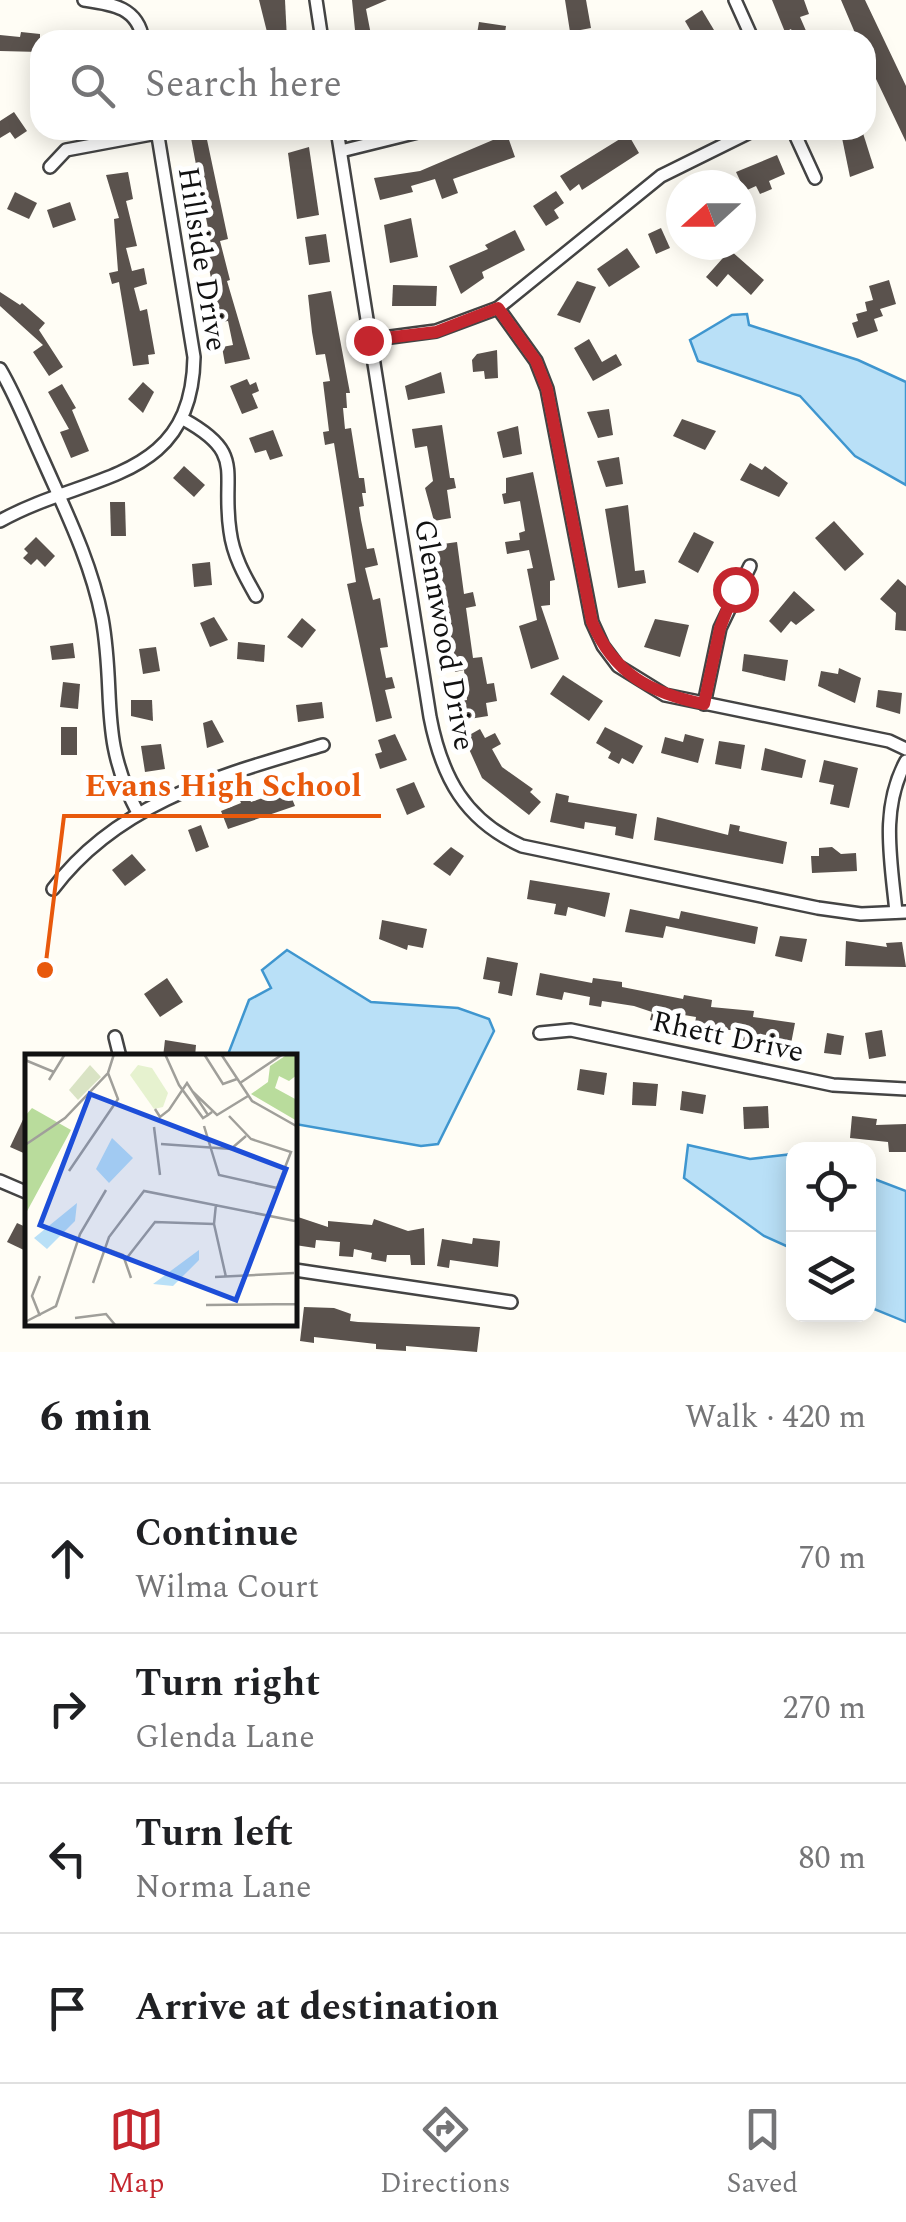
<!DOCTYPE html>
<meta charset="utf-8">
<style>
:root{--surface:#fff;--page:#f2f2f2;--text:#202124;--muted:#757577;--line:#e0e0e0;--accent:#c4262e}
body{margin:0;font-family:Spectral,serif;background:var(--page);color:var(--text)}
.controls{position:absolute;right:30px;bottom:30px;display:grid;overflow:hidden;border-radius:20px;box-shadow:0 5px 25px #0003}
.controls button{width:90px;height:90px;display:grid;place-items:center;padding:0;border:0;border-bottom:2px solid var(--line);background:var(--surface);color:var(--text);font:50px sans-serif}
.compass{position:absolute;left:666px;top:170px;width:90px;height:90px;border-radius:50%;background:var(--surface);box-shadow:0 5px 25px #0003;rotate:249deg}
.stop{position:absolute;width:30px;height:30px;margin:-22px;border:8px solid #c4262e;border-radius:50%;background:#fff}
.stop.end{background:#c4262e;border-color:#fff;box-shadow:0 2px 10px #0008}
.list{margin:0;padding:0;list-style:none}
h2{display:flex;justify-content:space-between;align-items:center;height:130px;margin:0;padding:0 40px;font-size:42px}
h2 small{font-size:32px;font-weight:400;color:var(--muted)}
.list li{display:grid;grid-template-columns:65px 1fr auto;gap:30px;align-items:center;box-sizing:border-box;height:150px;padding:0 40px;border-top:2px solid var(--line)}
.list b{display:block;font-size:38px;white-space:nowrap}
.list p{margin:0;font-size:32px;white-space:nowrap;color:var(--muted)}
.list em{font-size:32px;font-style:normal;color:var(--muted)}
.icon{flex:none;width:55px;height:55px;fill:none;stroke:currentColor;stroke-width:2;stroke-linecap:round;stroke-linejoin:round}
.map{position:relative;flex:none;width:906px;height:1352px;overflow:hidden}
.search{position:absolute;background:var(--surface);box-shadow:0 5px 25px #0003;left:30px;right:30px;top:30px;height:110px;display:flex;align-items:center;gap:25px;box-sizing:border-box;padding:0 35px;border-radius:30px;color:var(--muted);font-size:38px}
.sheet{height:730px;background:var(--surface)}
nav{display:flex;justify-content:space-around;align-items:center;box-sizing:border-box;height:140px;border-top:2px solid var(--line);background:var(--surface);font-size:28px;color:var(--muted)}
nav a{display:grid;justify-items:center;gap:5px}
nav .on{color:var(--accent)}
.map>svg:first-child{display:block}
.water{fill:#b9e0f7;stroke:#3f96cf;stroke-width:2.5}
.building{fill:#5a524d}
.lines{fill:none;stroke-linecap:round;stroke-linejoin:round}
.street-casing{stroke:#444;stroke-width:16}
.street{stroke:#fff;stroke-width:11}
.route{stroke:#c4262e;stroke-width:12}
.labels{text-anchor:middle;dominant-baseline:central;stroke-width:10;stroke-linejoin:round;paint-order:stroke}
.street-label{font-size:30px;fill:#111;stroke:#fff}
.inset-road{fill:none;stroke:#a09f9a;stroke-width:2.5}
.view{fill:#1d4ed8;fill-opacity:0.15;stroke:#1d4ed8;stroke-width:5}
.inset-edge{fill:none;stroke:#111;stroke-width:5}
.leader{fill:none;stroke:#e8590c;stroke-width:4}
.callout-dot{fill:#e8590c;stroke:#fff;stroke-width:4}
.callout-label{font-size:32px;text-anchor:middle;font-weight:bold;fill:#e8590c;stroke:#fff;stroke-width:10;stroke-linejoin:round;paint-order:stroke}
</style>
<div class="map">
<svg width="906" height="1352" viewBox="0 0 906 1352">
<rect width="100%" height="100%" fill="#fffdf5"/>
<g class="water">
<path d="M747,314l2,11 109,35 48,22v103l-51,-29 -55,-60 -102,-35 -8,-21 42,-25z"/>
<path d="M287,950l84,52 87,6 31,11 5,12 -56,113 -17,2 -126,-22v-67h-68l22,-57 22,-12 -9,-18z"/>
<path d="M688,1145l62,14 43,-5v95l-29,-13 -80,-58z"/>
<path d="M869,1177l37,14v131l-37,-15z"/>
</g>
<g class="building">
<path d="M259,0h26l2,40h-18z"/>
<path d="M352,0h35l-21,9 6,31h-16z"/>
<path d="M565,0h21l5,28 -21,4z"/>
<path d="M772,0h32l5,14 -9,3 10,23h-14l-5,-11 -6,3z"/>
<path d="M841,0h24l41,86v56l-40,-84v-18h-8z"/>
<path d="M702,10l18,30h-24l-11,-19z"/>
<path d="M479,22l27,4 -2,14h-28z"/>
<path d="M21,32l19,2v18l-40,-1v-16l20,2z"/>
<path d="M14,112l13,19 -12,8 -5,-7 -10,6v-17z"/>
<path d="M849,130h13l12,38 -24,9 -9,-44z"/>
<path d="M507,134l8,23 -62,22 5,14 -16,6 -7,-20 -24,7 2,6 -33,8 -6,-22 46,-7z"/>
<path d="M628,134l11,19 -57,37 -3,-6 -9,7 -10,-15z"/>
<path d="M206,135l22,104 -8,2 10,39 -3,1 23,78 -25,5 -3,-17 11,-2 -5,-24 -7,1 -7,-26 -7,-40 6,-1 -22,-117z"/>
<path d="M309,147l10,68 -22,4 -9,-66z"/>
<path d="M777,155l8,19 -16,7 3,8 -12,5 -4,-8 -11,5 -9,-19z"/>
<path d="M128,172l5,27 -7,2 11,45 -11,2 6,23 12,-3 3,16 -13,4 6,23 7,-2 8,45 -7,1 1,9 -16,2 -14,-84 -7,2 -3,-11 9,-2 -4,-52 5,-1 -13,-43z"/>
<path d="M556,191l8,12 -10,7 5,8 -13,8 -13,-20z"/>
<path d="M15,192l22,11 -8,16 -22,-10z"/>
<path d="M70,202l6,18 -23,8 -6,-18z"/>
<path d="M411,218l7,39 -28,6 -6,-38z"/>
<path d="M661,228l9,20 -14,6 -8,-20z"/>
<path d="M515,230l10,20 -43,22 2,6 -23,16 -12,-28 39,-17 -3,-4z"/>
<path d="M326,234l4,28 -21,3 -4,-28z"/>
<path d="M627,248l13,19 -31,20 -12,-18z"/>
<path d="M730,250l34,30 -13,15 -23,-21 -11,13 -11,-10z"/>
<path d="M889,280l7,24 -16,5 3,7 -9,3 4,12 -21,7 -5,-15 6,-2 -2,-7 11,-3 -2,-9 8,-2 -4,-14z"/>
<path d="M577,281l19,6 -16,36 -23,-8z"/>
<path d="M393,285l44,1 -1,20h-44z"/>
<path d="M331,291l19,102h-4l1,15h-4l2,21 6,-1 8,50h5l2,15h-4l2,13 -5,1 2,13 6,29 7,-1 4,17 -13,3 8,32 7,-2 8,49 -8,1 6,30 6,-1 3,11 -10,2 7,28 -16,4 -29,-138 9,-2 -22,-139 -9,2 -2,-13 6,-1 -6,-49 7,-1 -5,-27 -9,1 -4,-23 -4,-37z"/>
<path d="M0,292l20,13 2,-2 23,20 -6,7 24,37 -14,9 -16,-24 10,-7 -43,-39z"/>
<path d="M589,339l13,23 14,-8 6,11 -29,16 -19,-33z"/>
<path d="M497,350l1,28 -13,1 -1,-8 -11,1 -1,-12 5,-6z"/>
<path d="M441,372l4,21 -37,7 -3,-14z"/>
<path d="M247,379l3,6 6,-3 3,9 -7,3 6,14 -16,6 -12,-28z"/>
<path d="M143,382l11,10 -11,21 -15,-14z"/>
<path d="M62,384l14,24 -4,2 17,41 -18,7 -11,-26 9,-3 -21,-37z"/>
<path d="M609,409l4,26 -15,3 -11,-26z"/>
<path d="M682,419l34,12 -11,19 -32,-14z"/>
<path d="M442,425l8,53h4l2,10 -9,2 4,28 -17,3 -9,-33 8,-7 -6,-35 -12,2 -3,-19z"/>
<path d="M518,426l4,28 -19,4 -6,-26z"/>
<path d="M273,430l10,26 -13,4 -4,-10 -11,3 -6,-15z"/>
<path d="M619,457l4,27 -17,3 -9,-26z"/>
<path d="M750,463l12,7 3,-4 23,17 -9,14 -39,-17z"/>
<path d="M184,466l21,19 -11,12 -21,-19z"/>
<path d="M533,472l22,108 -5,1v24l-9,1 18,53 -28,10 -12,-43 18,-6 -10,-51 6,-1 -4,-18 -22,4 -2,-12 15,-2 -1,-7 6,-2 -5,-30 -16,3 -2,-10 4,-1v-15z"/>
<path d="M110,502h15l1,34h-15z"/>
<path d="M628,505l7,66 9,-1 2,13 -28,5 -13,-79z"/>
<path d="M834,521l30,33 -19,17 -30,-33z"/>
<path d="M694,532l20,10 -16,31 -20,-11z"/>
<path d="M36,537l19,19 -10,11 -8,-8 -6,6 -8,-7 5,-5 -4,-4z"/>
<path d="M457,542l7,52 9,-2 3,14 -10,2 7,50 9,-1 5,27 7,-1 3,18 -11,2 2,13 -25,4 -3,-19 7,-1 -3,-30 -9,2 -19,-127z"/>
<path d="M210,562l2,23 -18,2 -2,-23z"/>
<path d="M898,579l8,7v45l-11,-1 1,-17 -16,-14z"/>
<path d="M794,591l21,19 -19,15 -5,-4 -10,12 -12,-12z"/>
<path d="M214,617l14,23 -18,7 -10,-24z"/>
<path d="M302,618l14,12 -14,18 -15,-11z"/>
<path d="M655,619l34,6 -9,32 -36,-10z"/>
<path d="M238,642l27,3 -1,17 -27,-3z"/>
<path d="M73,643l2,15 -23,2 -2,-14z"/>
<path d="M156,647l4,24 -17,3 -4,-25z"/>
<path d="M744,654l44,6 -3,21 -43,-10z"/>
<path d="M839,668l22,10 -6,25 -37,-17 3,-15 17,3z"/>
<path d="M563,675l40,26 -14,20 -39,-27z"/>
<path d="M63,682l17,2 -2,25 -18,-2z"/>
<path d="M878,690l24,3 -2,21 -24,-7z"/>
<path d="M131,700h21l1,21 -22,-5z"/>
<path d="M322,702l2,16 -26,4 -2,-17z"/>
<path d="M212,720l12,22 -17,6 -4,-25z"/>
<rect x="61" y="727" width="16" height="28"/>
<path d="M605,727l38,19 -10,18 -11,-6 -3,6 -11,-6 3,-6 -15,-9z"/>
<path d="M480,729l5,9 10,-5 6,11 -9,5 10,18 31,22 -3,3 11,10 -12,13 -47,-37 -18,-40z"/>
<path d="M395,734l12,26 -27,9 -5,-15 7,-2 -4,-12z"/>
<path d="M685,734l19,5 -6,24 -37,-10 4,-16 18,5z"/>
<path d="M719,741l26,4 -4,24 -26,-5z"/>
<path d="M161,744l4,25 -20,3 -4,-26z"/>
<path d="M765,748l41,12 -4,18 -41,-8z"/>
<path d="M824,760l34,8 -9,40 -19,-4 4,-19 -15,-3z"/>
<path d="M414,782l11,25 -18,8 -11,-26z"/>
<path d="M288,789l7,17 -67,23 -7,-18 20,-8 -3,-7 9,-3 4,9z"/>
<path d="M556,793l13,3 -1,6 69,12 -4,25 -18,-4 1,-8 -31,-5 -1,7 -34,-7z"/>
<path d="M657,817l71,18 2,-11 10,2 -1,5 48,11 -4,22 -129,-24z"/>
<path d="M201,825l8,22 -13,5 -8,-22z"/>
<path d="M451,847l13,9 -14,20 -17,-12z"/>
<path d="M832,847l9,7 15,-1 1,18 -45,2 -1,-17h8v-8z"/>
<path d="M132,854l14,16 -21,16 -13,-16z"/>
<path d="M530,880l80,13 -5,24 -37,-10 -2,9 -12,-2 2,-10 -29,-5z"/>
<path d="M630,909l49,10 2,-8 77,16 -3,17 -89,-18 -3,12 -38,-6z"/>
<path d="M382,920l45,9 -4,19 -15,-3 -1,5 -28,-11z"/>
<path d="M780,936l27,3 -5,23 -27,-6z"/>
<path d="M846,941l41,6 -1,-4 16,-1 4,25 -61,-1z"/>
<path d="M487,957l31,6 -6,33 -14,-3 2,-11 -17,-3z"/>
<path d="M540,973l52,10 1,-5 29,4v5l61,12 1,-4 28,5 -1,7 43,4 -1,6 42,6 -5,26 -15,-3 1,-6 -24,-4 -1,6 -14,-2 1,-10h-44l2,-13 -30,-5 -2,11 -14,-3 2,-8 -18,-6 -32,-5 -1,6 -12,-2 1,-8 -26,-5 -2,8 -26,-5z"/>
<path d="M167,978l16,24 -23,15 -16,-23z"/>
<path d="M882,1030l4,26 -17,3 -4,-26z"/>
<path d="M827,1033l17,3 -3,19 -17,-2z"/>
<path d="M165,1040l31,5 -1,12h-32z"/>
<path d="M580,1069l27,4 -3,22 -27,-5z"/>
<path d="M633,1082l25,2 -2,22 -24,-1z"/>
<path d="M682,1091l24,4 -3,19 -23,-4z"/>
<path d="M768,1106l1,22 -25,1 -1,-22z"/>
<path d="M28,1109v46l-18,-8z"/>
<path d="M852,1116l25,3 -1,6 30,-1v28h-17l-1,-10 -38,-4z"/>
<path d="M295,1216l33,11v-6l44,4 2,-6 34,12 16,-3 1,37h-14l-1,-10h-23l-1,7 -15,-3 1,-6 -18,-4 -1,8 -14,-1 1,-14 -24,-2 -1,8 -20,-3z"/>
<path d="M17,1223l11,5v24l-21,-10z"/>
<path d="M473,1238l27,3 -2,26 -48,-7 -1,8 -12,-2 5,-27 30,5z"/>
<path d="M304,1307l30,1 17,6 -1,7 8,1 122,5 -3,25 -71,-6v5l-30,-2v-5l-62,-7v6l-14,-2z"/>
</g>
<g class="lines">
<g class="street-casing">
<g id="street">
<path d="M84,0c28,4 54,7 59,40"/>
<path d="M316,0l6,40"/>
<path d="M735,0l18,40"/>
<path d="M337,130l93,587c12,61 35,103 92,129l296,62 43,6 45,-2"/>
<path d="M793,130l22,48"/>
<path d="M341,151l85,-21"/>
<path d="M50,167l16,-17 91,-17"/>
<path d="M498,308l38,53 11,28 45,233 11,24 15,20 47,29 224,46 17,8"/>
<path d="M368,340l68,-9 62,-23 163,-132 93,-46"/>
<path d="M0,369c17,29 29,61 43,91 23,52 48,102 59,158 14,78 -4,119 36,195"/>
<path d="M183,419c64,35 38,52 47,112 3,24 14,44 26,65"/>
<path d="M0,521c87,-49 192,-37 194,-164l-37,-227"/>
<path d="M704,704l16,-76 30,-62"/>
<path d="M53,889c66,-88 170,-114 270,-144"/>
<path d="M896,912c-5,-52 -16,-103 10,-151"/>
<path d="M540,1033l31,-3 262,55 73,4"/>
<path d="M115,1037l5,20"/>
<path d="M0,1181l28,12"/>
<path d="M295,1270l216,32"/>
</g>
</g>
<use href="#street" class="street"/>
</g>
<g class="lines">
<path class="route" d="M368,340l68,-8 62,-24 38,53 11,28 45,233c22,52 58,71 112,82l16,-76 15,-39"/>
</g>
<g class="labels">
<g class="street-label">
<text transform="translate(202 259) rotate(81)">Hillside Drive</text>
<text transform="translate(444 635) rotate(80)">Glennwood Drive</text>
<text transform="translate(728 1037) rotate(12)">Rhett Drive</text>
</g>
</g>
<g transform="translate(25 1054)">
<rect width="272" height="272" fill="#fffdf5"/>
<path d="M263,0h8l1,21 -8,6 -10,-5 -4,12 22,12v21l-46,-27 17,-12 2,-16zM7,54l39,22 -46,85v-99z" fill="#b9dc9c"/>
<path d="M65,11l11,12 -23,23 -9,-10z" fill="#d9e3c4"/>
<path d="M113,11l14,3 16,25 -5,14 -9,2 -24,-34z" fill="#e6f2cf"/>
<path d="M87,84l21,20 -24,25 -13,-14zM52,149l-2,18 -28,28 -13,-11zM174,196v10l-26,26 -20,-2z" fill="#b9e0f7"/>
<path class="inset-road" d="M140,0l14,31 24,33 5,-3M179,0l19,30 14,-5M196,0l31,47 46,26M0,6l29,12M24,26l16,-26M215,29l43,-29M167,37l25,24 31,-19M130,55l5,8 9,-7 18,-27 21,32 4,-3M179,72l15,49 58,13 14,-36 -40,-13 -22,-23M129,73l6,48M136,90l70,5 15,-13M0,91l40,-27 43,-45 6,-19M44,117l49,-72 -10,-26M191,150l-2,20 12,53M79,194l19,7 8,23M101,205l29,-37 59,2M190,223l79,-4M68,229l16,-46 35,-46 151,30M181,251l90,-1M15,262l-8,-20 8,-20M50,264l31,-4 10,12M0,268l31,-16 24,-72 26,-44M272,272l1,-112"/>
<path class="view" d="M65,40l196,75 -50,131 -196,-75z"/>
<rect width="272" height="272" class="inset-edge"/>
</g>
<path class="leader" d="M45 970L64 816H381"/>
<circle class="callout-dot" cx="45" cy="970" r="10"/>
<g class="callout-label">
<text x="223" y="796">Evans High School</text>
</g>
</svg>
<div class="controls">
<button><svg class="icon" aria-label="locate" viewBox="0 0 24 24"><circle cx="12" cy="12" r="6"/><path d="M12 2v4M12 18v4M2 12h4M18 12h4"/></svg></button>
<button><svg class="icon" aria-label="layers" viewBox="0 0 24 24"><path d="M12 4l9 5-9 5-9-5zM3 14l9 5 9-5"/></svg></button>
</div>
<svg class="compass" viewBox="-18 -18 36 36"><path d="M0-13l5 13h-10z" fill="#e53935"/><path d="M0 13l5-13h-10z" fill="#757577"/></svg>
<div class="stop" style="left:735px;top:589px"></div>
<div class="stop end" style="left:368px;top:340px"></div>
<div class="search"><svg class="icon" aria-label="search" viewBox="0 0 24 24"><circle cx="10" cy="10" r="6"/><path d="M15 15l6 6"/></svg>Search here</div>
</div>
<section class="sheet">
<h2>6 min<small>Walk · 420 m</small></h2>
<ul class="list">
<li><svg class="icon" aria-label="ahead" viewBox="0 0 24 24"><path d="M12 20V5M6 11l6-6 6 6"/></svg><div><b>Continue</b><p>Wilma Court</p></div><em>70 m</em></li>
<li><svg class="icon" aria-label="right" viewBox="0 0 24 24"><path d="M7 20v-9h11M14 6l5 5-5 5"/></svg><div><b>Turn right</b><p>Glenda Lane</p></div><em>270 m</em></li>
<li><svg class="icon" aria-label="left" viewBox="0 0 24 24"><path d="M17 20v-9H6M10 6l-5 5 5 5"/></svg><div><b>Turn left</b><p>Norma Lane</p></div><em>80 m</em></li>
<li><svg class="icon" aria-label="arrive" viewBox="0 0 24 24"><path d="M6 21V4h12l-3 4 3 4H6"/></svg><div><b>Arrive at destination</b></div></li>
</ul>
</section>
<nav>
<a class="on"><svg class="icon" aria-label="map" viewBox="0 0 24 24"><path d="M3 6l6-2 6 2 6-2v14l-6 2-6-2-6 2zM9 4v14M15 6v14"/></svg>Map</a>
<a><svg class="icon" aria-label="directions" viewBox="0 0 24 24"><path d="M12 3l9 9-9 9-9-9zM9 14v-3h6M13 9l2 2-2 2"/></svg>Directions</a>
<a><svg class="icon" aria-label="saved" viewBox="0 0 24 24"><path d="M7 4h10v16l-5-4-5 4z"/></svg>Saved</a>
</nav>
